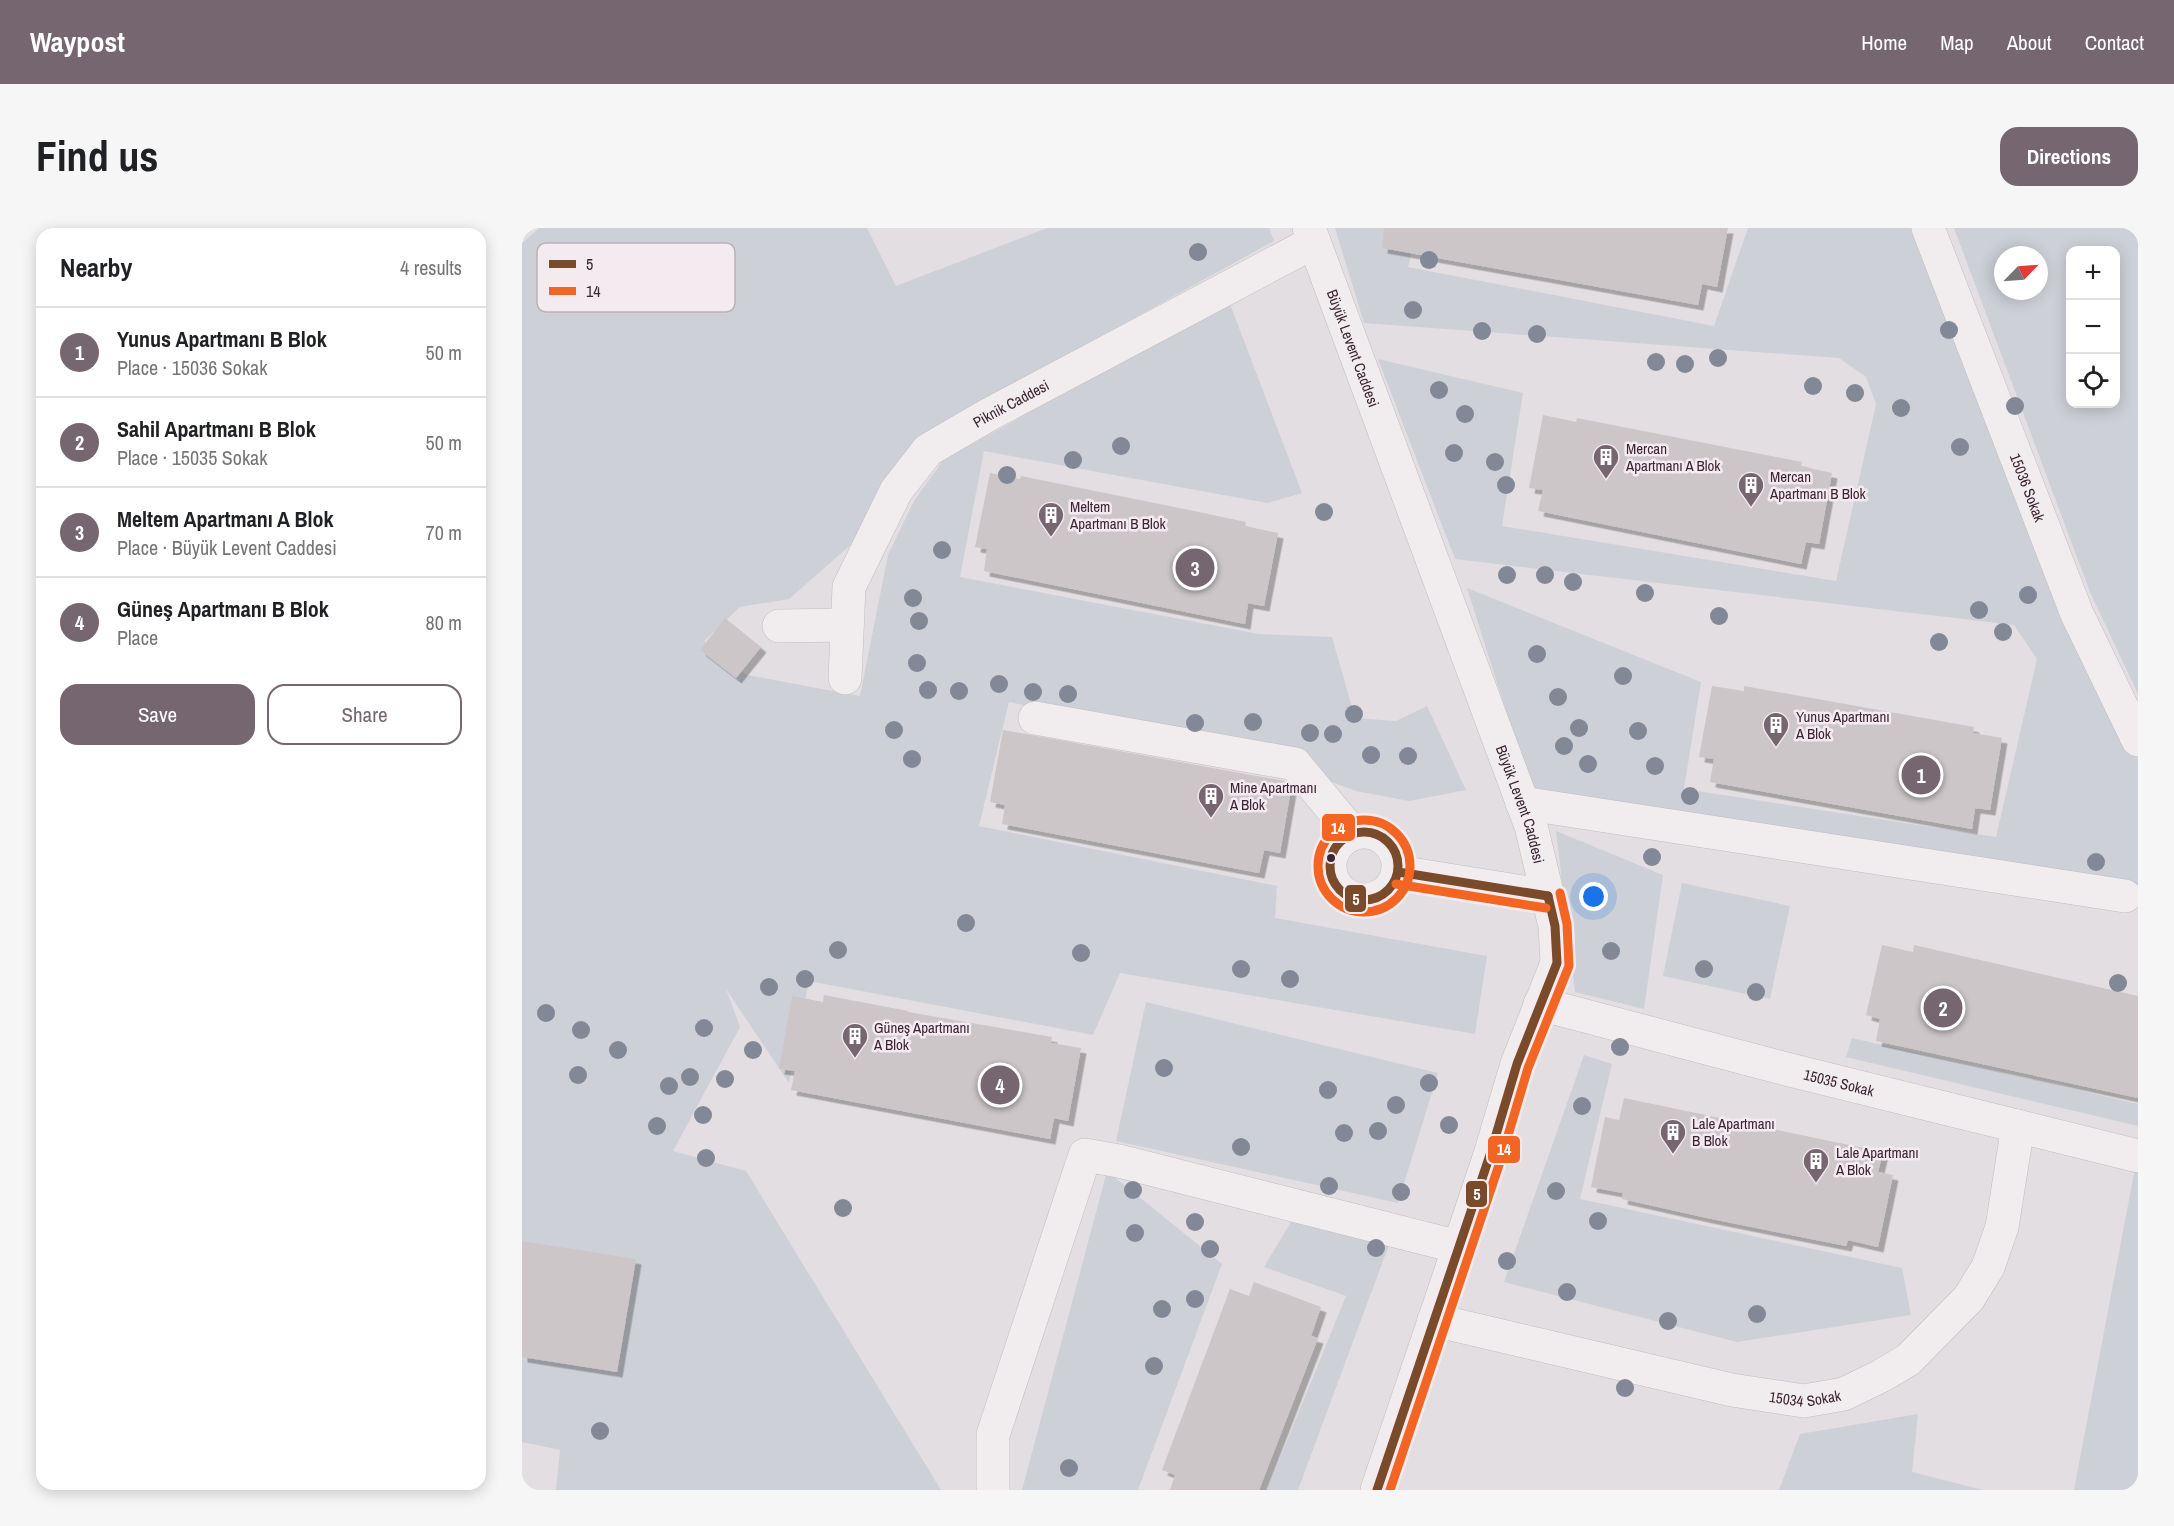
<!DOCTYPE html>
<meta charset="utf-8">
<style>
:root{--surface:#fff;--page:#f6f6f6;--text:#202124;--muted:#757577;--line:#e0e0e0;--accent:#76666f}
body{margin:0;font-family:"Archivo Narrow",sans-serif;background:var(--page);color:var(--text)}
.controls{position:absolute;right:18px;top:18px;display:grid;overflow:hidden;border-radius:12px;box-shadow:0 3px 15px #0003}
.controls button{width:54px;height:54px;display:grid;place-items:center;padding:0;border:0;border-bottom:2px solid var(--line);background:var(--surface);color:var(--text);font:30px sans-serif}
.compass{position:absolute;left:1472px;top:18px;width:54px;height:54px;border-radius:50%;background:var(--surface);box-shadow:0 3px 15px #0003;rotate:65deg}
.you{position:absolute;left:1072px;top:669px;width:21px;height:21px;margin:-15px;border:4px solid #fff;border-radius:50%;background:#1a73e8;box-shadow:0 0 0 9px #1a73e833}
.badge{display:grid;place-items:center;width:39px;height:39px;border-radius:50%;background:var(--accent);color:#fff;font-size:20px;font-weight:700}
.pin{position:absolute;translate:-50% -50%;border:3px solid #fff;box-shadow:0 2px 6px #0006}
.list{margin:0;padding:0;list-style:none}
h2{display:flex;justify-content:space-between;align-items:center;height:78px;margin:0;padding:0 24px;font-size:26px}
h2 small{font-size:20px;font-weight:400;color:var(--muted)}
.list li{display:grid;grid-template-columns:39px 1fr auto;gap:18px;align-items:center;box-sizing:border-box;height:90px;padding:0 24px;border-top:2px solid var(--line)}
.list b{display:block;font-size:22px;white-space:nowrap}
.list p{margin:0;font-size:20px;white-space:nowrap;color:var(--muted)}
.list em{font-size:20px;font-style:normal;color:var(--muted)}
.actions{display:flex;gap:12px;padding:18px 24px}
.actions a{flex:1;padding:14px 0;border:2px solid var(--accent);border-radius:18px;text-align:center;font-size:21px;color:var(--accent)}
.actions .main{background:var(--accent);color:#fff}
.icon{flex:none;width:33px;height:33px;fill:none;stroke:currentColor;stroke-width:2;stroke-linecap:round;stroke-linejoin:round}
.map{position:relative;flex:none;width:1616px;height:1262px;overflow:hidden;border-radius:18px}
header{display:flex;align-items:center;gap:36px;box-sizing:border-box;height:84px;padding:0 30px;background:var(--accent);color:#fff}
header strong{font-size:28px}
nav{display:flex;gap:33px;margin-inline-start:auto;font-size:21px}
.intro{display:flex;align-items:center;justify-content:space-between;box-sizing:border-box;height:144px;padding:0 36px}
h1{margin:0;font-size:42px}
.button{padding:15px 27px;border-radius:18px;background:var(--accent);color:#fff;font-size:21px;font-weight:700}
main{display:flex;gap:36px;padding:0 36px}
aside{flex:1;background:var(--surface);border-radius:18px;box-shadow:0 3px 15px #0003}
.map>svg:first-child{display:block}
.green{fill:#ced0d8;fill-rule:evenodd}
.building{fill:#ccc6c9;filter:url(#shadow)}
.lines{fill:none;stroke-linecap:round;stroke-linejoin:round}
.minor-casing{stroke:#c1bcbf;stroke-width:34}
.minor{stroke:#f1edef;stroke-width:33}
.bus-1-casing{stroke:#f4ebf0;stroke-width:14}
.bus-2-casing{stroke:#f4ebf0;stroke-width:14}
.bus-1{stroke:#7a4b2a;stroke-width:9}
.bus-2{stroke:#f26522;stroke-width:9}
.tree{fill:#828896}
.bus-dot{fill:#3c2532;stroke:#f4ebf0;stroke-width:2}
.labels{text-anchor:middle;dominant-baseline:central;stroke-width:5;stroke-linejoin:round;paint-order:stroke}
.street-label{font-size:15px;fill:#3c2532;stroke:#f4ebf0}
.poi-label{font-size:15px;fill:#3c2532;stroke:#f4ebf0;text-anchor:start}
.key{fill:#f4ebf0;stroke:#bdb0b7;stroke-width:1.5}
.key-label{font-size:16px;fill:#3c2532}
.line-badge{stroke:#f4ebf0;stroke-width:2}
.badge-label{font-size:16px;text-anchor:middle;font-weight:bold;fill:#fff}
</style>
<header>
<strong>Waypost</strong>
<nav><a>Home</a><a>Map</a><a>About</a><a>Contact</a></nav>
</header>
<div class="intro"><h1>Find us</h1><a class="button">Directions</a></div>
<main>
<aside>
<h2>Nearby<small>4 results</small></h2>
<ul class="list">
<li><span class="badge">1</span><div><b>Yunus Apartmanı B Blok</b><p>Place · 15036 Sokak</p></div><em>50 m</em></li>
<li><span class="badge">2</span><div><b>Sahil Apartmanı B Blok</b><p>Place · 15035 Sokak</p></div><em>50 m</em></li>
<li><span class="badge">3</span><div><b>Meltem Apartmanı A Blok</b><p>Place · Büyük Levent Caddesi</p></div><em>70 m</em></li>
<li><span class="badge">4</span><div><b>Güneş Apartmanı B Blok</b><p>Place</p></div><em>80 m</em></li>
</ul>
<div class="actions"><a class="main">Save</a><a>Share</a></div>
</aside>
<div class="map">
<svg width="1616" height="1262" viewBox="0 0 1616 1262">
<defs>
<filter id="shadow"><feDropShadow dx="5.5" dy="5.5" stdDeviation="0" flood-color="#0004"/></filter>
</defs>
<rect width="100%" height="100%" fill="#e3dee1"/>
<g class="green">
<path d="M17,0h328l29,58 151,-58h222l5,13 -349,192 -71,109 -65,57 -49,8 -36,34 43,34 113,21 28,-141 26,-54 30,-42 286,-155 72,189 -35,10 -283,-52 -24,126 299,57 73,3 23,81 41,3 31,-15 39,84 -57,11 -53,-10 -46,-17 -12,-14 -289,-58 -30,124 298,60 -2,32 212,38 -12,78 -355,-61 -27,62 -284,-54 -20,102 -63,-94 14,38 -67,124 73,20 195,319h-385l4,-40 -38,-8v-1199z"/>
<path d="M813,0h83l-10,39 306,59 34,-98h163l227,531v138l-608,-110 -63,-199 234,94 -17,107 312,48 41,-178 -23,-34 -559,-66 -77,-200 145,34 -21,133 334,55 40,-177 -10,-27 -27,-19 -475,-35z"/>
<path d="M1432,0h184v466l-48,-102zM1548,22h46v154h-46zM1481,27h36v36h-36z"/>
<path d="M1034,603l107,44 -19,134 -69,-17z"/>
<path d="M1160,655l108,23 -20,93 -107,-23z"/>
<path d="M624,774l292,71 -40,130 -282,-62z"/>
<path d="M1330,810l286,66v22l-292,-69z"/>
<path d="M1062,827l28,9 -32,135 322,69 9,47 -174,27 -233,-60z"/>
<path d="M1613,940l3,1v321h-64z"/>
<path d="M585,943l115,93 -84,226h-116z"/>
<path d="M773,987l95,27 -92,248h-31l79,-194 -82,-29z"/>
<path d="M1396,1186l-6,58 71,18h-204l21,-56z"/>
</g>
<g class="building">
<path d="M862,0h344l-11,59 -15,-3 -4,21 -316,-57z"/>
<path d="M1021,187l33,7 1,-4 225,44 -1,4 31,7 -13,71 -13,-2 -5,22 -263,-53 5,-21 -14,-2z"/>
<path d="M468,245l30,6 1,-3 173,35 52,11 -1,4 33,7 -14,73 -16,-3 -3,21 -261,-53 3,-22 -12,-2z"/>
<path d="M203,390l36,29 -25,31 -36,-28z"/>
<path d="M1190,458l32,5v-5l230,41 -1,6 29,5 -12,72 -15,-2 -3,21 -262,-47 4,-23 -15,-2z"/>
<path d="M481,502l282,51 6,8 -11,64 -16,-3 -5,23 -257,-49 3,-19 -15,-3z"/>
<path d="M1360,717l31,7 1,-7 224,51v102l-262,-57 4,-22 -14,-4z"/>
<path d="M302,767l84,16v1l144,25 -1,6 30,5 -13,73 -14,-3 -4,21 -259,-49 4,-19 -16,-2 13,-73 31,6z"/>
<path d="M1102,870l259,54 -5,20 15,3 -15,72 -30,-7 -2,6 -139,-28 -85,-19 1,-6 -32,-6 14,-70 14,3z"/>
<path d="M0,1013l114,18 -19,113 -95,-15z"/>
<path d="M732,1054l67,25 -10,29 7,2 -59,152h-89l5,-15 -13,-5 68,-181 19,7z"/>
</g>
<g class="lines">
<g class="minor-casing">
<g id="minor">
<path id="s1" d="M787,0l222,598 24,100 2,37 -40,101 -27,91 -113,335"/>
<path id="s2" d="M1406,0l149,386 61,126"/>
<path d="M257,398l68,-1"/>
<path id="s3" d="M323,450l4,-91 47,-96 32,-41 60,-35 326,-173"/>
<path d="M513,490l260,46 58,70"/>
<path d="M1000,575l603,93"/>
<circle cx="842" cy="638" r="34"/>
<path d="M876,644l150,24"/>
<path id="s4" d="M1018,776l250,66 348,86"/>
<path id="s5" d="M912,1092l298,70 72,11 40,-7 37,-18 27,-16 61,-62 19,-31 14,-40 16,-101"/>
<path d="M471,1262v-55l92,-280 34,6 340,86"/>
</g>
</g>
<use href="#minor" class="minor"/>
<g class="bus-1-casing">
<g id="bus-1">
<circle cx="842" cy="638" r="34"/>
<path d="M876,644l150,24"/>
<path d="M855,1262l113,-335 27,-91 40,-101 -2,-37 -7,-30"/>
</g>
</g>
<g class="bus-2-casing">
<g id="bus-2">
<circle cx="842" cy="638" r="46"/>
<path d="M874,656l150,24"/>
<path d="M868,1262l111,-331 27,-91 41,-102 -2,-42 -7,-31"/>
</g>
</g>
<use href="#bus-1" class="bus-1"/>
<use href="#bus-2" class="bus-2"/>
</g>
<g class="tree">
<circle cx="676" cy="24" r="9"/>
<circle cx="907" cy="32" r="9"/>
<circle cx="891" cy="82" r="9"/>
<circle cx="1427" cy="102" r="9"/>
<circle cx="960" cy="103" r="9"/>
<circle cx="1015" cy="106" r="9"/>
<circle cx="1196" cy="130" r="9"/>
<circle cx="1134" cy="134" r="9"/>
<circle cx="1163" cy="136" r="9"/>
<circle cx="1291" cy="158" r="9"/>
<circle cx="917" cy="162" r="9"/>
<circle cx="1333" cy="165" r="9"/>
<circle cx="1493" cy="178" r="9"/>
<circle cx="1379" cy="180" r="9"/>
<circle cx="943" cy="186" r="9"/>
<circle cx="599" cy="218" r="9"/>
<circle cx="1438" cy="219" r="9"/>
<circle cx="932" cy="225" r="9"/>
<circle cx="551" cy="232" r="9"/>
<circle cx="973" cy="234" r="9"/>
<circle cx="485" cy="247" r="9"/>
<circle cx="984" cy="257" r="9"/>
<circle cx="802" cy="284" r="9"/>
<circle cx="420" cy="322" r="9"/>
<circle cx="985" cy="347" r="9"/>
<circle cx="1023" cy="347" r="9"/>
<circle cx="1051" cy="354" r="9"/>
<circle cx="1123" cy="365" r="9"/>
<circle cx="1506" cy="367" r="9"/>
<circle cx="391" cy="370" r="9"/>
<circle cx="1457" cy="382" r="9"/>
<circle cx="1197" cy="388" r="9"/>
<circle cx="397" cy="393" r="9"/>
<circle cx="1481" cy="404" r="9"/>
<circle cx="1417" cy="414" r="9"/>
<circle cx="1015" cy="426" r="9"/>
<circle cx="395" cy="435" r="9"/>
<circle cx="1101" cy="448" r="9"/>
<circle cx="477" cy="456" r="9"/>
<circle cx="406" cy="462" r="9"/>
<circle cx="437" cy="463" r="9"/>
<circle cx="511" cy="464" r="9"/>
<circle cx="546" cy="466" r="9"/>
<circle cx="1036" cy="469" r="9"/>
<circle cx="832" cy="486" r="9"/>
<circle cx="731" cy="494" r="9"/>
<circle cx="673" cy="495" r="9"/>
<circle cx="1057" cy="500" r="9"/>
<circle cx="372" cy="502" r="9"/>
<circle cx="1116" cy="503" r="9"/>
<circle cx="788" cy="505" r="9"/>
<circle cx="811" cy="506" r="9"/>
<circle cx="1042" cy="518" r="9"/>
<circle cx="849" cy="527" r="9"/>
<circle cx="886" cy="528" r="9"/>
<circle cx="390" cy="531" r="9"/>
<circle cx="1066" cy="536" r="9"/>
<circle cx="1133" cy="538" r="9"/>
<circle cx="1168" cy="568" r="9"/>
<circle cx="1130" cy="629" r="9"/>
<circle cx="1574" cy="634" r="9"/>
<circle cx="444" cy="695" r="9"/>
<circle cx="316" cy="722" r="9"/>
<circle cx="1089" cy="723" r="9"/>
<circle cx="559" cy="725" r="9"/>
<circle cx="719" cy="741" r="9"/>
<circle cx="1182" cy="741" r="9"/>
<circle cx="283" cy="751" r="9"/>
<circle cx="768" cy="751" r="9"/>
<circle cx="1596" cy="755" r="9"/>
<circle cx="247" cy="759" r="9"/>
<circle cx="1234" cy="764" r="9"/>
<circle cx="24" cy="785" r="9"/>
<circle cx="182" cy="800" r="9"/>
<circle cx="59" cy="802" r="9"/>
<circle cx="1098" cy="819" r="9"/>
<circle cx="96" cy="822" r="9"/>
<circle cx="231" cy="822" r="9"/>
<circle cx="642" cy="840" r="9"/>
<circle cx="56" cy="847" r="9"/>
<circle cx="168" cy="849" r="9"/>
<circle cx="203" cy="851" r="9"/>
<circle cx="907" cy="855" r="9"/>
<circle cx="147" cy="858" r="9"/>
<circle cx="806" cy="862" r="9"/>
<circle cx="874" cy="877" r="9"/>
<circle cx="1060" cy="878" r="9"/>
<circle cx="181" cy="887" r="9"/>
<circle cx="927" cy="897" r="9"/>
<circle cx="135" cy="898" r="9"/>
<circle cx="856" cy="903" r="9"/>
<circle cx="822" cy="905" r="9"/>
<circle cx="719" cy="919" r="9"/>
<circle cx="184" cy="930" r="9"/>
<circle cx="807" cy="958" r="9"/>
<circle cx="611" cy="962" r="9"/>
<circle cx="1034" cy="963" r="9"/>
<circle cx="879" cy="964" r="9"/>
<circle cx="321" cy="980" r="9"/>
<circle cx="1076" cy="993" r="9"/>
<circle cx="673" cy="994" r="9"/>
<circle cx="613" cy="1005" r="9"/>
<circle cx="854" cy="1020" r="9"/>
<circle cx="688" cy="1021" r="9"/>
<circle cx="985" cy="1033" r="9"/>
<circle cx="1045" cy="1064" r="9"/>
<circle cx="673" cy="1071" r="9"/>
<circle cx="640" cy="1081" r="9"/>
<circle cx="1235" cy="1086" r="9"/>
<circle cx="1146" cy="1093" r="9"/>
<circle cx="632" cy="1138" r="9"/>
<circle cx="1103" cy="1160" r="9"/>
<circle cx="78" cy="1203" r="9"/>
<circle cx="547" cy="1240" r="9"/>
</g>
<defs>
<g id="building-pin" transform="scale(1.35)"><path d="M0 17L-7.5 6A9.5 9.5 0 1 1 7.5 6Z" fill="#76666f" stroke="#f4ebf0"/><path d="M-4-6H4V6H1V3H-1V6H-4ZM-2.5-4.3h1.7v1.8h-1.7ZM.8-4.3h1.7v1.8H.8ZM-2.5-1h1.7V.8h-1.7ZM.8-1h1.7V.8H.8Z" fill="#fff"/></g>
</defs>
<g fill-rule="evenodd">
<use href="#building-pin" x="1084" y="229"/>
<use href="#building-pin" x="1229" y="257"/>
<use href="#building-pin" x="529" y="287"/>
<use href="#building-pin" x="1254" y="497"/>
<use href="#building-pin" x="689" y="568"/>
<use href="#building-pin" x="333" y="808"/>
<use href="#building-pin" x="1151" y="904"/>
<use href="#building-pin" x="1294" y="933"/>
</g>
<circle class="bus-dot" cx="809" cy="630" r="5"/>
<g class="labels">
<g class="street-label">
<text stroke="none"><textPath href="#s1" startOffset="128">Büyük Levent Caddesi</textPath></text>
<text stroke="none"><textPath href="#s3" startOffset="345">Piknik Caddesi</textPath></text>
<text stroke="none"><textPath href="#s2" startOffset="278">15036 Sokak</textPath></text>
<text stroke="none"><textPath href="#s1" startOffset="614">Büyük Levent Caddesi</textPath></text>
<text stroke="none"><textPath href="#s4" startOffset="309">15035 Sokak</textPath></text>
<text stroke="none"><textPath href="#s5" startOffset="380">15034 Sokak</textPath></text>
</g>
<g class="poi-label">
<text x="1104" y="220">Mercan<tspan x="1104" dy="17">Apartmanı A Blok</tspan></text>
<text x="1248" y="248">Mercan<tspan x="1248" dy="17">Apartmanı B Blok</tspan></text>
<text x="548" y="278">Meltem<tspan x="548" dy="17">Apartmanı B Blok</tspan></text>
<text x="1274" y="488">Yunus Apartmanı<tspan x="1274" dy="17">A Blok</tspan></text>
<text x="708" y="559">Mine Apartmanı<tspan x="708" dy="17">A Blok</tspan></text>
<text x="352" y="799">Güneş Apartmanı<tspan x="352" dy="17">A Blok</tspan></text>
<text x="1170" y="895">Lale Apartmanı<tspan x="1170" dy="17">B Blok</tspan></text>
<text x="1314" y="924">Lale Apartmanı<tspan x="1314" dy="17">A Blok</tspan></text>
</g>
</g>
<rect x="15" y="15" width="198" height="69" rx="9" class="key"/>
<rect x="27" y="32" width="27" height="8" fill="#7a4b2a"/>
<rect x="27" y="59" width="27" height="8" fill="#f26522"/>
<g class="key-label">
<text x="64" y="42">5</text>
<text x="64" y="69">14</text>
</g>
<g class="line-badge">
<rect x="799" y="585" width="35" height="29" rx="6" fill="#f26522"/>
<rect x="822" y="656" width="23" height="29" rx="6" fill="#7a4b2a"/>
<rect x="965" y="907" width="34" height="29" rx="6" fill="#f26522"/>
<rect x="943" y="952" width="23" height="28" rx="6" fill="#7a4b2a"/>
</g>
<g class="badge-label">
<text x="816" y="606">14</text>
<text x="834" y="677">5</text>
<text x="982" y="927">14</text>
<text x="955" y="972">5</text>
</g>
</svg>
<div class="controls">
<button>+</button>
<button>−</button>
<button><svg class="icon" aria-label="locate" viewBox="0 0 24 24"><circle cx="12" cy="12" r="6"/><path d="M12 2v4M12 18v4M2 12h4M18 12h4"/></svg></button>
</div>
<svg class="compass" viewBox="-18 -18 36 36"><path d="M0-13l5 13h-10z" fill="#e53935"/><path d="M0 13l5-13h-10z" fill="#757577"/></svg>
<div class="you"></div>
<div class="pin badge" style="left:1399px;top:547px">1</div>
<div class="pin badge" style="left:1421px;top:780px">2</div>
<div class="pin badge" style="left:673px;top:340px">3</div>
<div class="pin badge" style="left:478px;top:857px">4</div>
</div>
</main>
